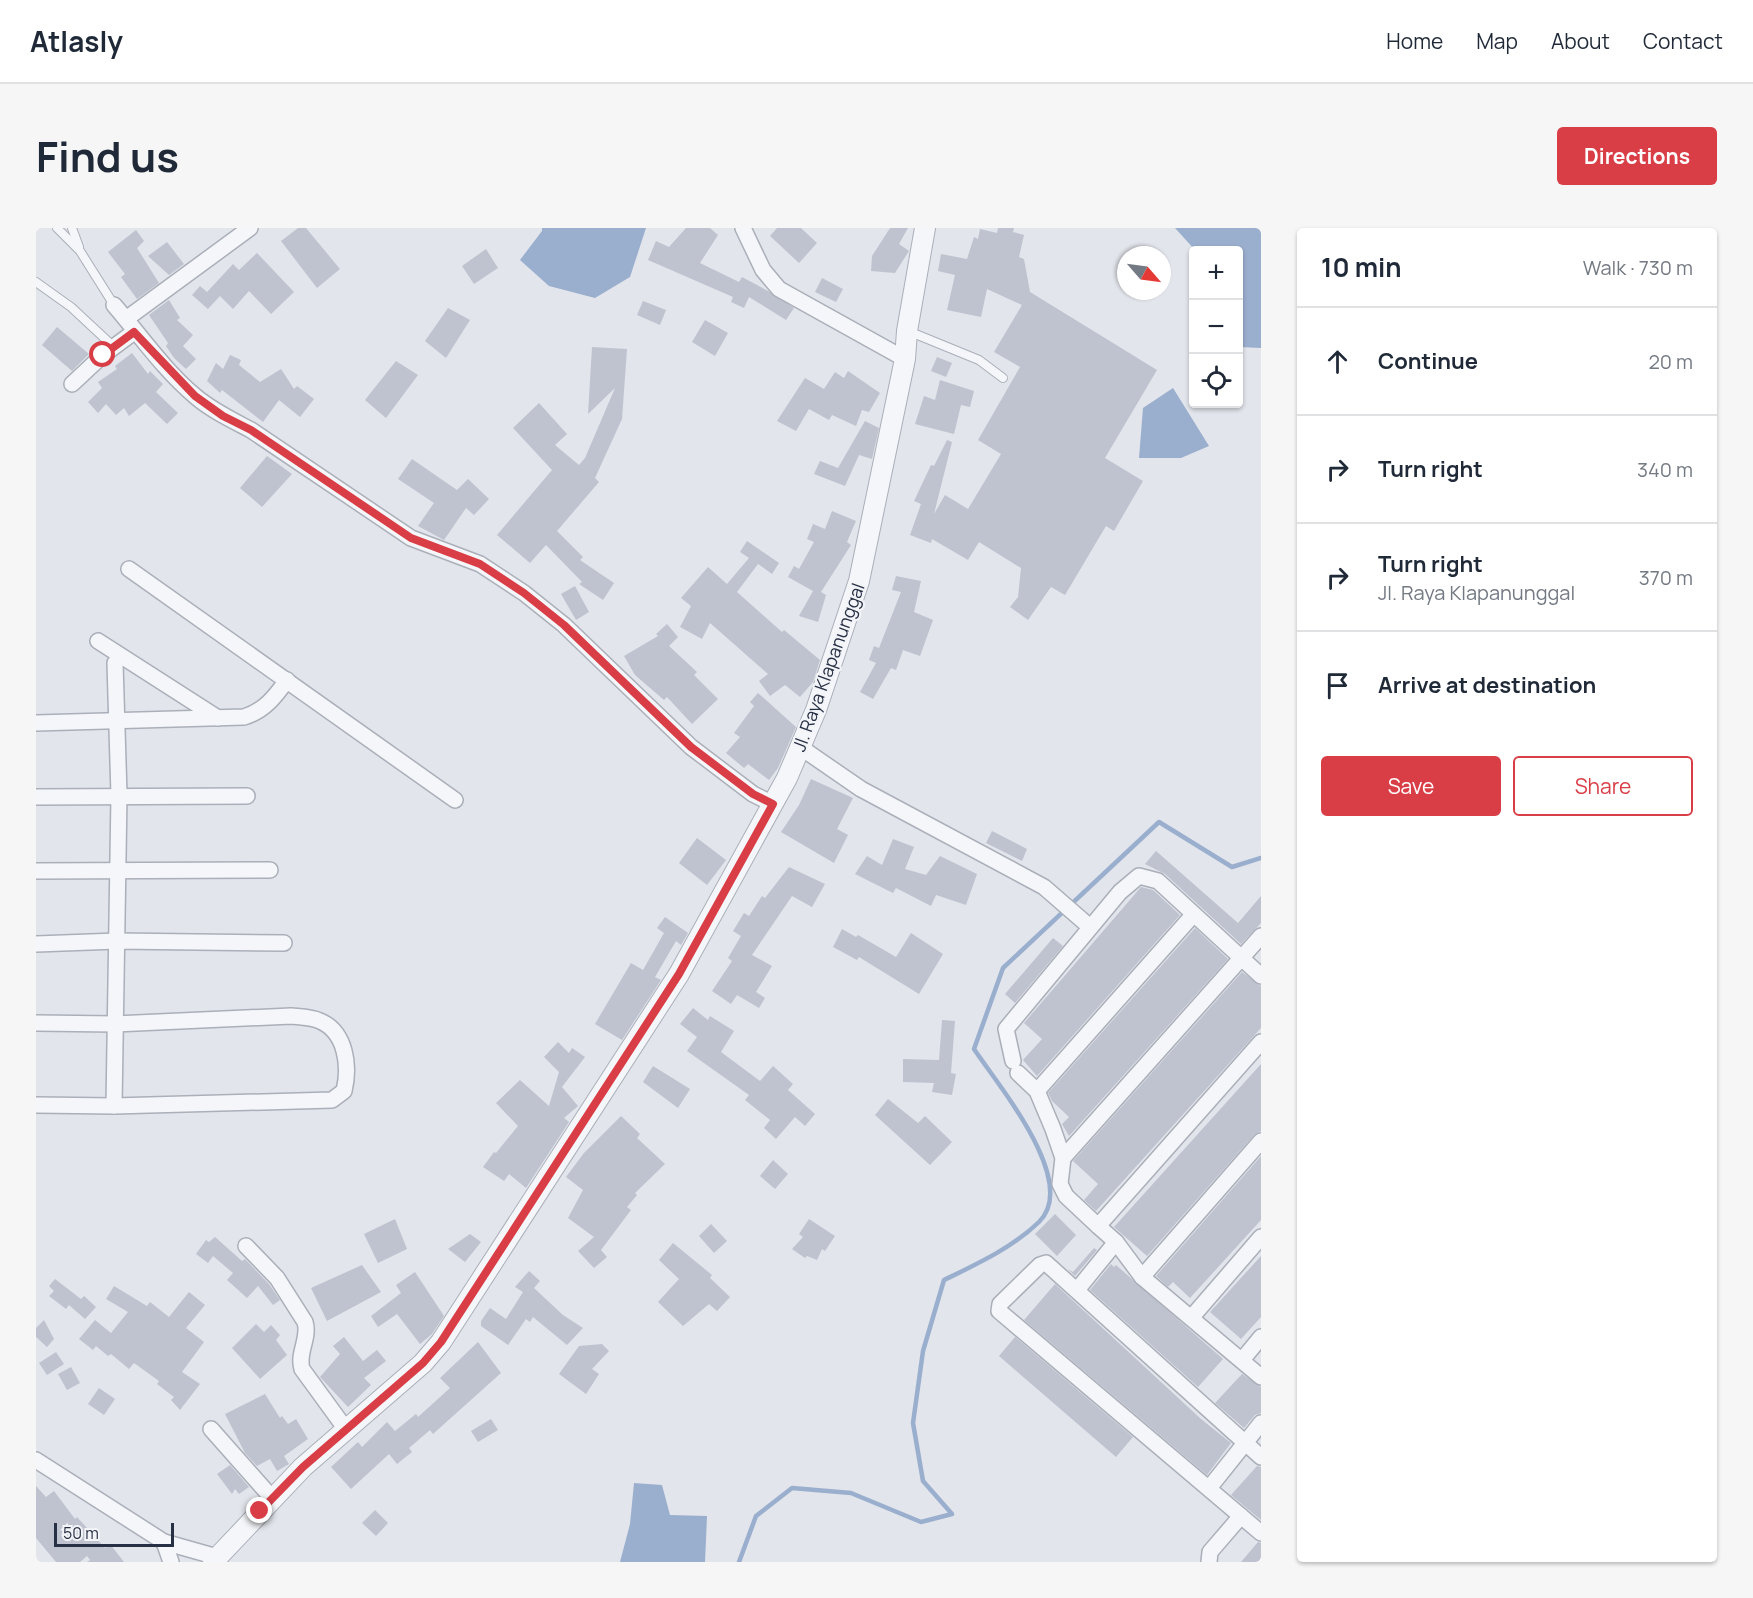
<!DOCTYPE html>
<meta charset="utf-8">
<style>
:root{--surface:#fff;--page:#f6f6f7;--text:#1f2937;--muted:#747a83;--line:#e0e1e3;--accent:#d93e47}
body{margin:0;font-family:Manrope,sans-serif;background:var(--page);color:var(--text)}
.controls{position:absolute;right:18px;top:18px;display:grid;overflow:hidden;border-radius:6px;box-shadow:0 2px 4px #0004}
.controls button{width:54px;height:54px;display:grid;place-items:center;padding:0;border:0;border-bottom:2px solid var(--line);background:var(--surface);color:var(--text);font:30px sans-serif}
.compass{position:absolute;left:1081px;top:18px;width:54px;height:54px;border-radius:50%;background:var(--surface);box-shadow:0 2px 4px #0004;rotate:118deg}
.scale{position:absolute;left:18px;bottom:15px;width:120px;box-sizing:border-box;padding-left:6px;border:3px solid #283045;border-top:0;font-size:16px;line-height:21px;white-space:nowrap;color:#283045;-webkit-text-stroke:4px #f2f4f8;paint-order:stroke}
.stop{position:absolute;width:18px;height:18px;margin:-14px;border:4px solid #d93e47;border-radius:50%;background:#fff}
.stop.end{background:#d93e47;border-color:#fff;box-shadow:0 2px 6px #0008}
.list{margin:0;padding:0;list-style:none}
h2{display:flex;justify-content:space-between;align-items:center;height:78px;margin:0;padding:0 24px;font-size:26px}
h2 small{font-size:20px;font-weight:400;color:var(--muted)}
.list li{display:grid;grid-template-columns:39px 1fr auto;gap:18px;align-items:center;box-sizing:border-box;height:108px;padding:0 24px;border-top:2px solid var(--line)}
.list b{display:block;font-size:22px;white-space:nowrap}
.list p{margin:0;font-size:20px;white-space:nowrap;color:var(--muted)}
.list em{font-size:20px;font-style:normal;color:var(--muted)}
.actions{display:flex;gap:12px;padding:18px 24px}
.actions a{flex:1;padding:14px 0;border:2px solid var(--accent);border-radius:6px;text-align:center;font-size:21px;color:var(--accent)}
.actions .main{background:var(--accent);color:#fff}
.icon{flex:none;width:33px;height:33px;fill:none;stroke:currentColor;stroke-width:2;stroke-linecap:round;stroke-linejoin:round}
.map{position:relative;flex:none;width:1225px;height:1334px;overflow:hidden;border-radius:6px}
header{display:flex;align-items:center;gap:36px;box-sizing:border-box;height:84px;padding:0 30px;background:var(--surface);border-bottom:2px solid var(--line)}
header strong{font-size:28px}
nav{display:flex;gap:33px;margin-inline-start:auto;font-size:21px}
.intro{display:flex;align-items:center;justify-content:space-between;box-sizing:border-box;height:144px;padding:0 36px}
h1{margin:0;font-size:42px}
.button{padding:15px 27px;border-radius:6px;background:var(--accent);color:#fff;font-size:21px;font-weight:700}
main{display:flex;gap:36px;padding:0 36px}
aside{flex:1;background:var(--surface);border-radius:6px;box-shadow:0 2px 4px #0004}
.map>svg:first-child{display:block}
.water{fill:#9aaece}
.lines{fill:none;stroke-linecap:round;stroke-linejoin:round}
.stream{stroke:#9aaece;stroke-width:4.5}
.building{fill:#bec3cf}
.service-casing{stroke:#aaafb9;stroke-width:10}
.minor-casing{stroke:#aaafb9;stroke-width:18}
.tertiary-casing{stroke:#aaafb9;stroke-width:22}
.service{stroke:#f5f6f9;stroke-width:8}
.minor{stroke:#f5f6f9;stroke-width:15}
.tertiary{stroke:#f5f6f9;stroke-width:20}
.route{stroke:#d93e47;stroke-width:8}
.labels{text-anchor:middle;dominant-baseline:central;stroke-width:4.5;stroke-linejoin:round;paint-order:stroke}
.street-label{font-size:18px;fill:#283045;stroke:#f2f4f8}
</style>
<header>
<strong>Atlasly</strong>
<nav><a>Home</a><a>Map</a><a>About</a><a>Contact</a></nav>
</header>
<div class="intro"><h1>Find us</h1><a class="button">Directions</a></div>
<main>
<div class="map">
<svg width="1225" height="1334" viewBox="0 0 1225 1334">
<rect width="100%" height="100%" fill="#e2e5eb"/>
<g class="water">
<path d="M506,0h104l-16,49 -35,21 -46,-12 -29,-26 22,-29z"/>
<path d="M1139,0h86v120l-22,-1 -1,-97h-43z"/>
<path d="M1137,160l36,58 -28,12h-42l4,-50z"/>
<path d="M598,1255l28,2 8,30 37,1 -2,46h-85l10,-38z"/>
</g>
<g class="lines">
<path class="stream" d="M703,1334l17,-46 36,-28 59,5 70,29 31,-8 -29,-33 -10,-58 10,-72 21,-71c33,-16 68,-32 95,-58 41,-40 -41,-137 -65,-173l29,-81 156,-146 73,45 29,-9"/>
</g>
<g class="building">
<path d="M262,0h8l34,41 -23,19 -36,-47z"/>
<path d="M650,0h24l8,7 -18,28 39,19 3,-5 26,14 26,17 -8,12 -37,-23 -5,11 -13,-6 2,-5 -85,-37 8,-19 13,6z"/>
<path d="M741,0h24l16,15 -18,20 -29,-27z"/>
<path d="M854,0h18l-9,16 10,7 -14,22 -24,-2 1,-15z"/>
<path d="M962,0h16l-1,4 11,3 -5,22 5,2 6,33 127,78 -52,88 38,23 -29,50 -8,-5 -41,69 -14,-8 -23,33 -18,-13 8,-10 3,-29 -42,-26 -11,18 -36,-21 -1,4 -21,-8 11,-31 -7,-3 17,-36 3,1 13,-26 5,2 -18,72 11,-19 23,14 33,-55 -23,-14 42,-73 -26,-15 28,-47 -35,-16 -6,28 -34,-7 8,-35 -17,-4 3,-17 26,5 7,-22 4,2 2,-10 17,4z"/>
<path d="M100,2l8,11 -7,7 22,35 -22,16 -16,-22 4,-3 -17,-22z"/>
<path d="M131,14l17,22 -15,11 -21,-19z"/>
<path d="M450,21l12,19 -24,16 -12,-18z"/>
<path d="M221,25l37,39 -23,22 -22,-23 -16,18 -13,-13 -12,13 -16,-14 8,-9 7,6 26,-28 6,6z"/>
<path d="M786,50l21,11 -7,13 -21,-10z"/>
<path d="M133,72l11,18 -3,2 16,15 -10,11 13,13 -10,10 -12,-11 -8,-12 2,-3 -19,-28z"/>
<path d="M607,73l23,9 -6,15 -23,-10z"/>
<path d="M412,80l22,12 -24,38 -21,-17z"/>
<path d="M669,92l23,13 -13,23 -23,-14z"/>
<path d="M21,99l32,27 -17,17 -30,-26z"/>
<path d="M556,119l35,2 -5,70 -27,59 4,4 -42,49 26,26 -3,3 34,23 -11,17 -24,-16 3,-2 -36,-37 -16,18 -33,-28 55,-65 -39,-42 26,-25 28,31 -12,11 24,20 6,-7 30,-70 -27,26z"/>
<path d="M96,125l16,21 2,-3 13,13 -7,8 22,21 -11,11 -22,-21 -16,13 -5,-8 -8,7 -10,-11 -8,9 -10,-11 14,-14 -4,-6 19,-13 -2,-3z"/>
<path d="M194,127l11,5 -2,5 21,17 21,-13 13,20 3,-3 17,13 -14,18 -21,-17 -16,22 -41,-32 -2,3 -13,-12 9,-18 7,6z"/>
<path d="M901,129l15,6 -6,14 -15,-6z"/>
<path d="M360,133l22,14 -32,43 -21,-18z"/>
<path d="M812,143l32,22 -11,19 -7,-2 -6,16 -24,-11 -3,5 -20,-11 -13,22 -19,-10 28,-43 19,11 11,-17 9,6z"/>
<path d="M904,152l34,11 -4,16 -9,-2 -7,29 -39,-10 9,-28 11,4z"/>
<path d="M829,193l14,7 -7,31 -13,-4 -14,31 -31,-12 6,-13 18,7z"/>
<path d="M231,228l25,18 -30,33 -22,-19z"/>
<path d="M376,231l45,31 11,-11 21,20 -15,16 -8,-7 -22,32 -26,-14 16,-23 -36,-24z"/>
<path d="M796,283l24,10 -9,21 4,3 -30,47 5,3 -8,27 -19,-6 14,-25 -25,-14 6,-11 5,3 15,-27 -7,-3 6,-15 12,5z"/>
<path d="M711,313l32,22 -7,11 -14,-10 -21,28 45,40 2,-2 36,30 -7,22 -13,15 -15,-12 -15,11 -11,-15 9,-7 -58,-51 -8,16 -22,-12 11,-21 -10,-8 27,-31 19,17 22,-26 -9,-6z"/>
<path d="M860,348l25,5 -7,31 19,8 -13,36 -17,-6 -7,20 -5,-2 -18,31 -13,-7 16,-29 -7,-3 5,-14 5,2 22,-56 -9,-2z"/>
<path d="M539,358l14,26 -13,8 -15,-26z"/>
<path d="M631,396l11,13 -9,9 28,26 -3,3 24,24 -26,25 -25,-27 -3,3 -29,-25 -11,-19 34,-20 -2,-2z"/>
<path d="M722,465l38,34 -18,41 -9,12 -21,-16 -4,4 -18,-15 14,-16 -6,-4 20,-27 -4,-4z"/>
<path d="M775,551l42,19 -16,31 11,6 -14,28 -53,-31 18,-27z"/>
<path d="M956,603l35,18 -5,12 -36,-18z"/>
<path d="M661,610l29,22 -19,25 -28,-22z"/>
<path d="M857,611l21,8 -9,22 21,6 14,-19 37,18 -11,31 -30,-10 -5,11 -35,-18 -3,5 -38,-19 12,-18 15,9z"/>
<path d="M1120,623l82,72 23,-27v27l-20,21 -76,-70 -20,-10z"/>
<path d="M753,639l36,17 -13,23 -20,-11 -40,59 20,11 -16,26 9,6 -6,10 -22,-13 -6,9 -19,-13 20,-30 -4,-3 13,-22 -8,-5 11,-18 5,3 13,-20 3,2z"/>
<path d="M1105,659l12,3 27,25 -143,161 -14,-16 19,-21 -18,-16z"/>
<path d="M629,689l23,16 -7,12 -5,-4 -21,36 6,3 -39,60 -27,-16 36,-61 12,7 21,-37 -7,-5z"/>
<path d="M1159,700l33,31 -159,177 -7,-12 7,-7 -17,-16 -4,-8z"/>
<path d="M806,701l14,8 2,-2 38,22 15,-24 32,21 -24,40 -60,-37 -2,3 -24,-13z"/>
<path d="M1017,710l10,8 -48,57 -10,-9z"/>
<path d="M1206,744l19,14v42l-165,183 -12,-11 14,-16 -25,-23z"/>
<path d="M657,780l15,12 2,-4 24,15 -13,21 39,29 13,-15 20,18 -5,6 27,24 -10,12 -10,-9 -19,22 -12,-11 6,-8 -25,-20 4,-5 -62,-44 10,-14 -17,-13z"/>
<path d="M906,792l13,1 -4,52 5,1 -4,21 -20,-3 2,-9 -31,-1v-23l36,1z"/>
<path d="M522,814l11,11 3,-5 13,9 -23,30 16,19 -14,12 5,4 -43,66 -17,-14 -5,7 -21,-14 11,-15 2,1 22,-27 -22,-23 24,-23 29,26 10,-34 -15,-15z"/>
<path d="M1225,836v67l-7,4 -107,121 -33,-29z"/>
<path d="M617,838l37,23 -12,19 -35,-26z"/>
<path d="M852,871l30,24 7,-7 27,26 -22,23 -55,-50z"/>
<path d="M585,888l19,18 -3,4 28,26 -30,29 2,2 -10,12 4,3 -30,40 6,7 -13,11 -16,-17 16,-14 -26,-19 15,-28 -17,-13 18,-24z"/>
<path d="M1225,928v64l-71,78 -17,-16 -5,5 -12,-11z"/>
<path d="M737,932l15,14 -13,15 -15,-13z"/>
<path d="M1019,986l21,21 -19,21 -22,-22z"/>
<path d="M359,991l12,30 -29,14 -14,-29z"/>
<path d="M773,991l26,17 -10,15 -3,-2 -5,11 -10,-4 -2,2 -13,-9 11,-12 -4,-3z"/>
<path d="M675,996l16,17 -13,12 -15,-17z"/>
<path d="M434,1006l11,8 -16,20 -17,-13z"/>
<path d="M179,1009l27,24 3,-2 24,25 11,16 -7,5 -15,-19 -11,12 -20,-18 6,-7 -20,-17 -5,7 -12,-9 10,-14 3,2z"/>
<path d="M637,1015l39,32 -2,3 20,19 -13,14 -8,-7 -26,22 -25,-24 21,-23 -20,-19z"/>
<path d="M1058,1020l3,2 -22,26 -7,-7 5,3z"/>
<path d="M1225,1028v61l-20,22 -31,-27z"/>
<path d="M1075,1036l3,3 2,-2 107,94 -25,28 -108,-97z"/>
<path d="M326,1037l19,27 -54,29 -16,-33z"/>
<path d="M493,1043l11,10 -6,7 29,27 20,13 -16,17 -34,-28 -3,5 -4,-3 -18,26 -27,-19v-5l9,-13 16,11 17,-27 -8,-5z"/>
<path d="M379,1044l29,44 -12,18 -12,10 -23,-30 -19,13 -7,-11 30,-23 -5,-8z"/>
<path d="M19,1051l26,20 3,-3 12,11 -11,12 -16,-14 -3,4 -17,-13 5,-5 -5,-5z"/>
<path d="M1019,1056l146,135 30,24 -24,32 -183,-155z"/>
<path d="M78,1058l33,20 3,-4 19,15 20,-25 16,13 -19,23 18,14 -22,30 18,12 -20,26 -9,-10 3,-3 -17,-13 2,-3 -25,-18 -5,6 -18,-15 -3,2 -12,-10 -3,4 -14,-11 16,-19 16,13 17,-21 -22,-13z"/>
<path d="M8,1092l10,19 -7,8 -11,-10v-9z"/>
<path d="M220,1096l8,8 7,-7 9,10 -4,5 11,15 -27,24 -28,-31z"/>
<path d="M308,1109l19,24 14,-11 9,11 -22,17 7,7 -23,22 -28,-30 20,-23 -7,-8z"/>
<path d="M979,1109l118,100 -17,20 -117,-101z"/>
<path d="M442,1114l23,31 -68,61 -3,-4 -21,18 3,4 -15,12 -8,-10 -38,35 -20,-22 27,-25 4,5 25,-25 8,9 21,-17 2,3 32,-29 -10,-10z"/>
<path d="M566,1116l7,7 -17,18 7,5 -13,20 -27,-20 20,-28z"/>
<path d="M20,1124l8,12 -17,11 -8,-12z"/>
<path d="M35,1139l9,16 -13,7 -9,-16z"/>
<path d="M1206,1146l19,13v26l-6,2 -11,13 -29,-25z"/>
<path d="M63,1160l16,11 -11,16 -16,-11z"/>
<path d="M229,1166l15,24 2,-2 6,8 8,-5 12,20 -24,17 5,8 -12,7 -7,-12 -13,7 -12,-13 -20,-39z"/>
<path d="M455,1191l7,11 -20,12 -7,-11z"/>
<path d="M194,1237l19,22 -10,7 -4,-5 -3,5 -15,-20z"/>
<path d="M1221,1238l4,1v53l-30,-25z"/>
<path d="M0,1258l10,11 8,-6 21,28 2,-2 28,31 5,-4 14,18h-37l3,-2 -3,-4 -7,6h-24l-20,-24z"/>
<path d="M339,1282l13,13 -12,13 -14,-13z"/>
<path d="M1222,1314l3,1v19h-20z"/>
</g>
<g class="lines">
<g class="service-casing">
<g id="service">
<path d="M21,0l23,23 34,54"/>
<path d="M36,0l7,19"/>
<path d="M0,54l35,25 43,40"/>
<path d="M872,103l71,29 24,18"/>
</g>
</g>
<g class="minor-casing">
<g id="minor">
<path d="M707,0l20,42 16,19 126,70"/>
<path d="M78,77c26,30 50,65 81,91 16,14 37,24 56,34l160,108 69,26 44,29 40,32 127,122 62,47 20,10"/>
<path d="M90,91l124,-91"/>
<path d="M36,156l31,-29 31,-23"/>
<path d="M93,341l326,231"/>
<path d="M62,413l120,77"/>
<path d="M0,495l208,-6c20,-6 31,-20 43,-37"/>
<path d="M764,519l61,42 183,98 46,40"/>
<path d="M0,569l211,-1"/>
<path d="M0,643l234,-1"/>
<path d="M0,716l81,-3 167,2"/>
<path d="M0,795l79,1 176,-8c9,1 20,1 29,5 26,11 30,45 24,70l-12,9 -218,6 -78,-1"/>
<path d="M1225,814l-163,184 18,16 26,35 119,100"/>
<path d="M977,833l-7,-32 114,-137 19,-16 19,5 103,95"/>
<path d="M982,845l19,18 16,38 10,29 -3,26 6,12 32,30"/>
<path d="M1001,863l156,-176"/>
<path d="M78,878l5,-311 -4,-132"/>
<path d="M1027,930l198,-222"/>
<path d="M210,1018l31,32 28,44c5,16 -8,31 -3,47l43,59"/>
<path d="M1106,1049l119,-136"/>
<path d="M1041,1062l39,-48"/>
<path d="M1155,1090l70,-81"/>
<path d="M1206,1132l19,-23"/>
<path d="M175,1201l61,69"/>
<path d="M1225,1229l-215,-194 -6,2 -40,39 -1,7 262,222"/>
<path d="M0,1232l128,82 53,15"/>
<path d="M1174,1259l51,-64"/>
<path d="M128,1314l7,20"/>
<path d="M1173,1334l1,-10 31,-36"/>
</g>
</g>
<g class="tertiary-casing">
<path id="tertiary" d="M177,1334l90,-95 120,-104 18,-21 238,-368 108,-196 29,-68 43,-129 46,-222 2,-28 18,-103"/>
</g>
<use href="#service" class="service"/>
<use href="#minor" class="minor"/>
<use href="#tertiary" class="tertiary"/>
</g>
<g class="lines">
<path class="route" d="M67,127l31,-23 61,64 28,20 28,14 160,108 69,26 44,29 40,32 127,122 62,47 20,10 -94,170 -238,368 -18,21 -120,104 -43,44"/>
</g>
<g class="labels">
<g class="street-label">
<text transform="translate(792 439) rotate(-70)">Jl. Raya Klapanunggal</text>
</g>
</g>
</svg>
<div class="controls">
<button>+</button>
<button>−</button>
<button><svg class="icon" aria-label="locate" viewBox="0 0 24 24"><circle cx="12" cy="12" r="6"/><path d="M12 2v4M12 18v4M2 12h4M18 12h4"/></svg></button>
</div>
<svg class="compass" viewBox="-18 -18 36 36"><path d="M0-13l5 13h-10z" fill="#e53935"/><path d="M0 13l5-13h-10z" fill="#747a83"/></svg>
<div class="scale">50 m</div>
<div class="stop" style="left:67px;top:127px"></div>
<div class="stop end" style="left:224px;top:1283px"></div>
</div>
<aside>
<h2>10 min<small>Walk · 730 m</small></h2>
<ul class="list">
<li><svg class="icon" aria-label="ahead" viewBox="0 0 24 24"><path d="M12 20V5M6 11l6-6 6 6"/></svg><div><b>Continue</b></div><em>20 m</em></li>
<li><svg class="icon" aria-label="right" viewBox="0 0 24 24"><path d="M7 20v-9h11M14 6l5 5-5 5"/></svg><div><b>Turn right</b></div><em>340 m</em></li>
<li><svg class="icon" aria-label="right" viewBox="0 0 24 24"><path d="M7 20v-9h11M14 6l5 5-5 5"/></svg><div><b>Turn right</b><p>Jl. Raya Klapanunggal</p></div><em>370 m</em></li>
<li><svg class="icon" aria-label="arrive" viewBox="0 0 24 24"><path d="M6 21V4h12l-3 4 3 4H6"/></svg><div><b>Arrive at destination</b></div></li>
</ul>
<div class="actions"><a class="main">Save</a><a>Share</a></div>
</aside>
</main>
